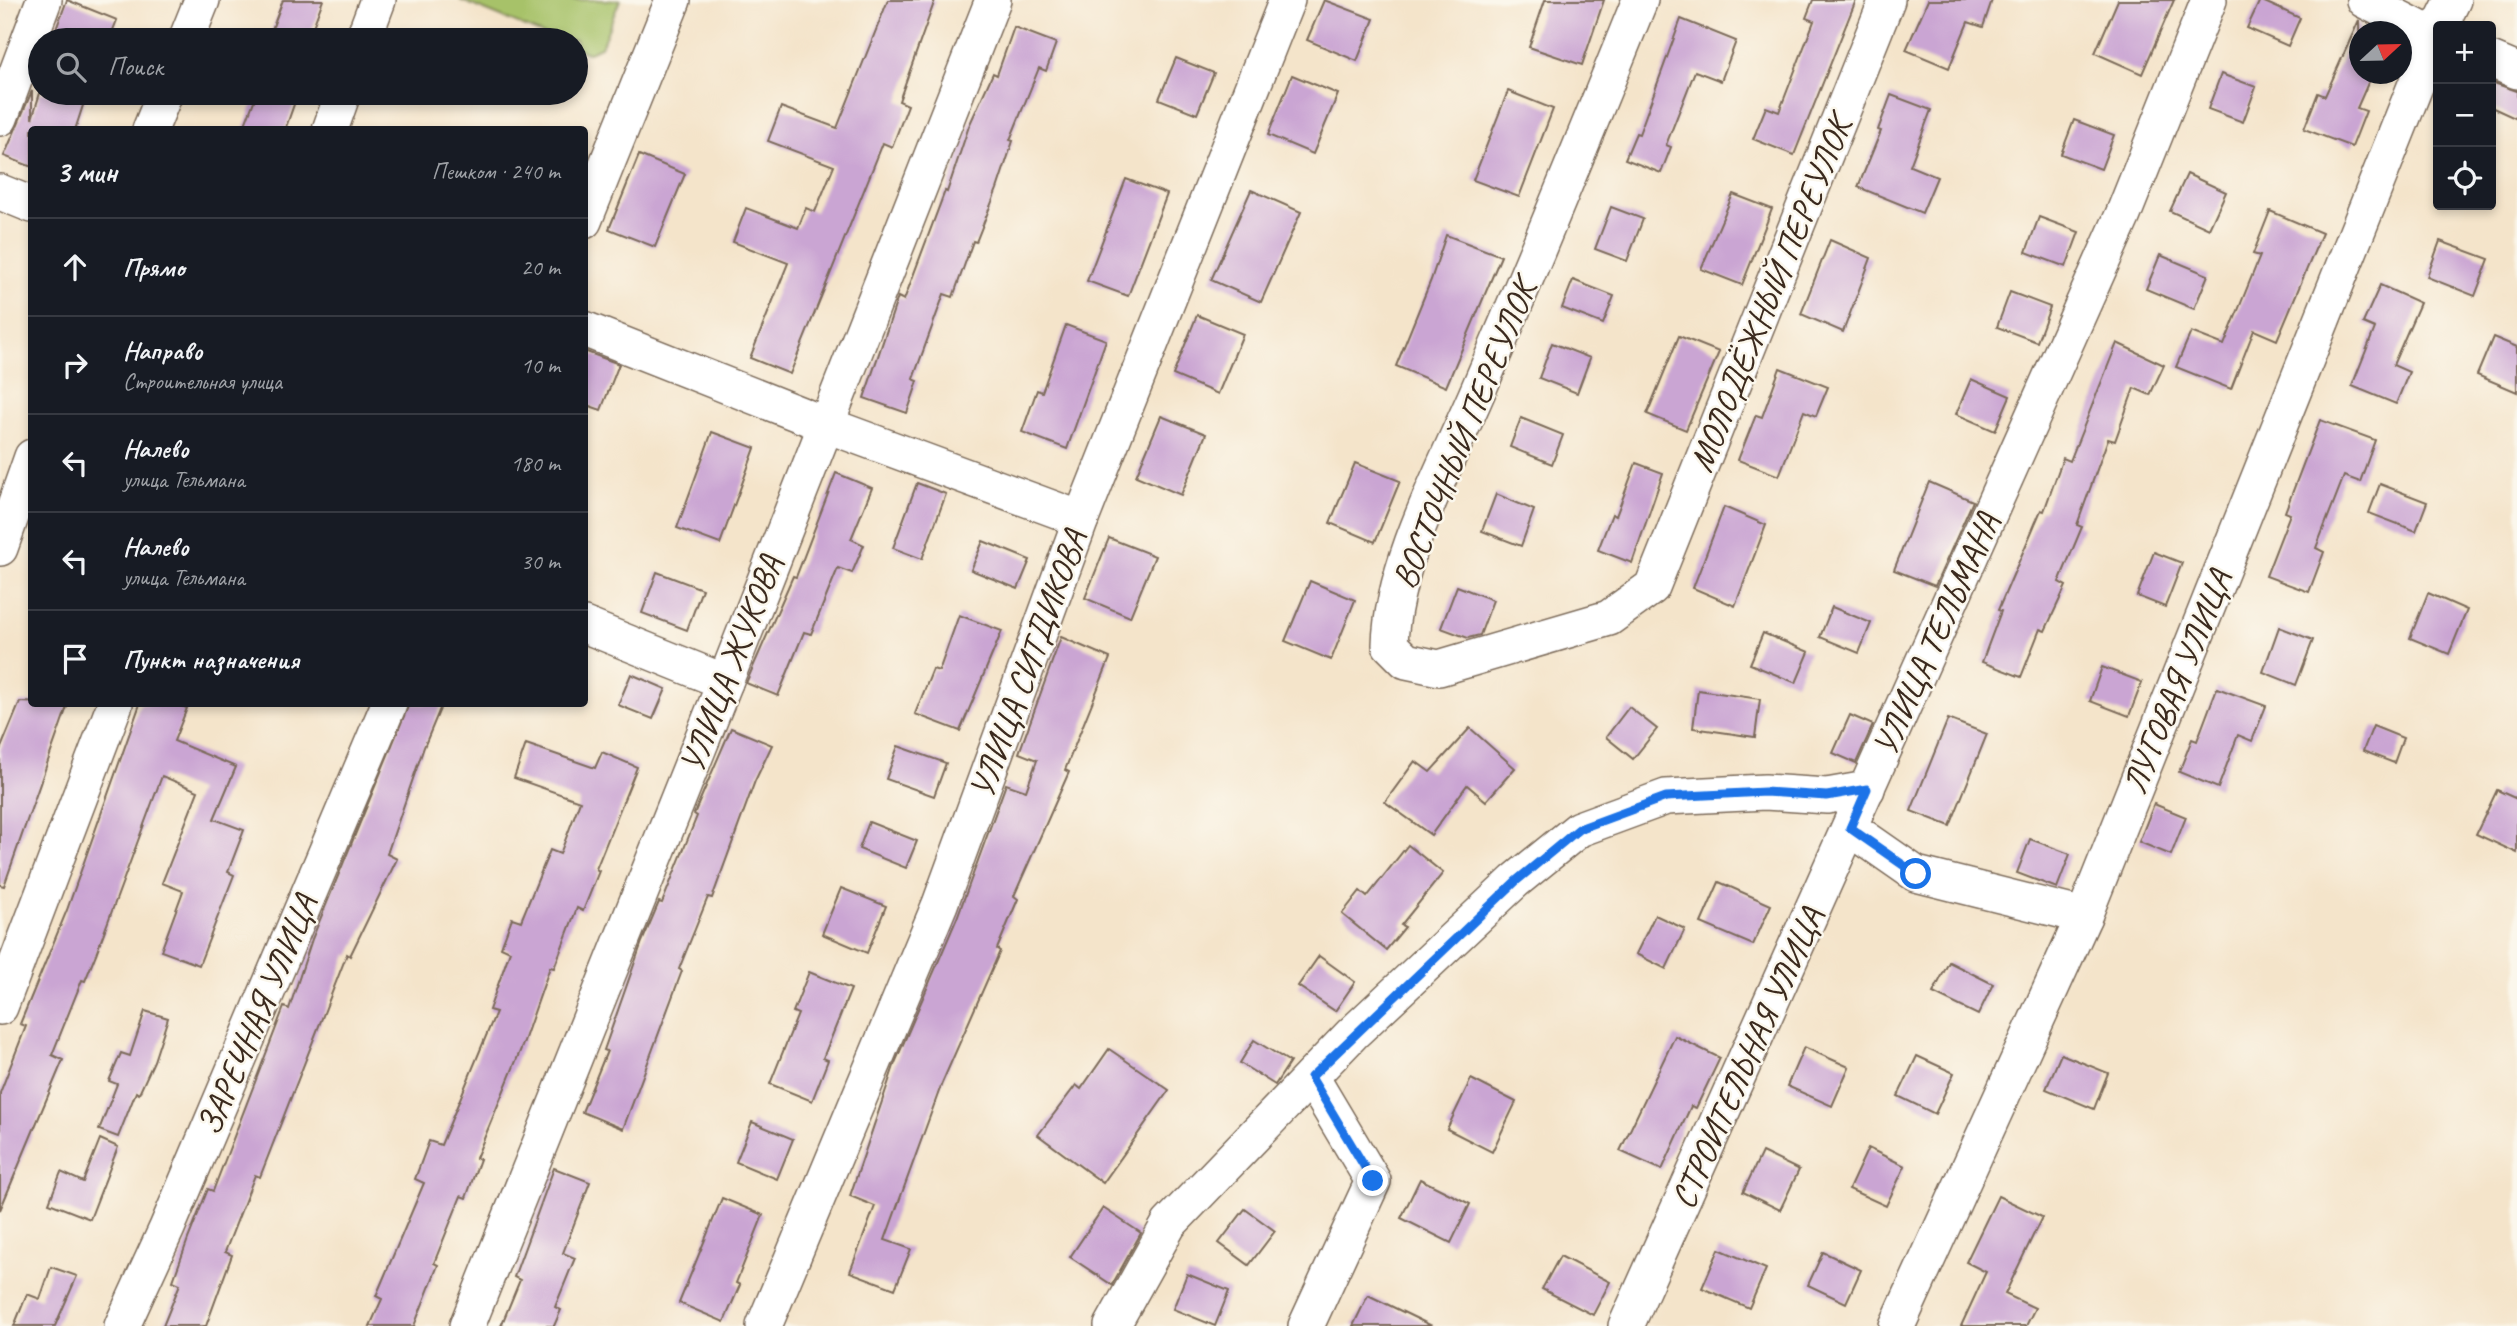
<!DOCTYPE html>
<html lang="ru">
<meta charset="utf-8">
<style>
:root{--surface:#171b24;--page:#20242c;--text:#f1f3f6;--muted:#9ea1a6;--line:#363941}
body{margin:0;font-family:Caveat,sans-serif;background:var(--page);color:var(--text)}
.controls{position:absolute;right:21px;top:21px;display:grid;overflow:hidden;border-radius:7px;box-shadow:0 4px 10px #0003}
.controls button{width:63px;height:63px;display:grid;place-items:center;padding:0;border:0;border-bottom:2px solid var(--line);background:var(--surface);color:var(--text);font:35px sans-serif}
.compass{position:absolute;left:2349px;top:21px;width:63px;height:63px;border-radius:50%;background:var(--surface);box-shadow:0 4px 10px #0003;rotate:68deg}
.stop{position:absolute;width:21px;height:21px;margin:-16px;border:5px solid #1a73e8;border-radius:50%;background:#fff}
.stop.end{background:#1a73e8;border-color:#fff;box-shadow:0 2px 7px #0008}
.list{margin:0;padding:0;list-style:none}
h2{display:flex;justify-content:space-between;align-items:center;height:91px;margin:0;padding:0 28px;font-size:30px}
h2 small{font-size:23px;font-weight:400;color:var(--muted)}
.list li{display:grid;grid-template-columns:46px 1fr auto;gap:21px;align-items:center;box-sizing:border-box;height:98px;padding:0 28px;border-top:2px solid var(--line)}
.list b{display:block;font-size:26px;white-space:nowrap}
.list p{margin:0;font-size:23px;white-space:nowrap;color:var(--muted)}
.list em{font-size:23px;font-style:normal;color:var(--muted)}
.icon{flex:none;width:38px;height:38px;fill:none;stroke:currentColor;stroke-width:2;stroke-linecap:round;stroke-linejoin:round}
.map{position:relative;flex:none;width:2517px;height:1326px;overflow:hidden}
.search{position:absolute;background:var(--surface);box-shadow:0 4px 10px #0003;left:28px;top:28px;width:560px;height:77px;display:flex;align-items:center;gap:18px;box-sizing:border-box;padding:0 24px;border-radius:38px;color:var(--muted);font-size:26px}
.panel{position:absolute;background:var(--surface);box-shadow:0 4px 10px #0003;left:28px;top:126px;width:560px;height:581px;border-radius:7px}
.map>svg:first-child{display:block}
.green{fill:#a7c269;stroke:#717644;stroke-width:2}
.building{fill:#caa5d3}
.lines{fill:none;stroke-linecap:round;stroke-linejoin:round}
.minor-casing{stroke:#7c6b5a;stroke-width:38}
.minor{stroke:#fff;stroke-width:35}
.route{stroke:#1a73e8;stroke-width:9}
.labels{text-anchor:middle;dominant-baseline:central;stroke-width:5;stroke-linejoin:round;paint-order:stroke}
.street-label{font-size:35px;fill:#3b2a1e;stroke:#fbf7ec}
</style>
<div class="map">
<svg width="2517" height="1326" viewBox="0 0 2517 1326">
<rect width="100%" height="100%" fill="#fbf7ec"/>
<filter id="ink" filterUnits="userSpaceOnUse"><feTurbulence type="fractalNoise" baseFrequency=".0143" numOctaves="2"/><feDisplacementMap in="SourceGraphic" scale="14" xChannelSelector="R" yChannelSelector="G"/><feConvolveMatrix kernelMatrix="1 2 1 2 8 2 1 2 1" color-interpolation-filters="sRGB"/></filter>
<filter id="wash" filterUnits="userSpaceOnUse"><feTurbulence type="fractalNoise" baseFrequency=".00686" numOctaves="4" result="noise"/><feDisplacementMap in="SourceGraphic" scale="28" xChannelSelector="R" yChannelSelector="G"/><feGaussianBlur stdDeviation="1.57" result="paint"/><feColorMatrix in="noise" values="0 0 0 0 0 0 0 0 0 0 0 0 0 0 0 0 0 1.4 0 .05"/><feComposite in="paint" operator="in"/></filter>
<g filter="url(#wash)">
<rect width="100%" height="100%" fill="#f4e4ca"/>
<path class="green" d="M460,0h160l-19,47 -14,6 -11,-5v-8h-19z"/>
<g id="blocks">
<g class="building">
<path d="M67,0l50,20 -8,20h-57z"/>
<path d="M283,0h40l-15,40h-40z"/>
<path d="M888,0h47l-36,101 9,4 -16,42 -9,-4 -93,231 -40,-16 38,-95 -55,-21 13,-34 52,20 8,-20 9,4 19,-46 -66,-25 13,-34 56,21z"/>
<path d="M1324,0l50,19 -17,42 -50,-21z"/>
<path d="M1545,0h59l-22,65 -53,-18z"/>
<path d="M1813,0h43l-62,155 -41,-16 13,-32 13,5 35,-91 -8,-3z"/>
<path d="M1928,0h64l-9,27 -15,-5 -19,46 -43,-18z"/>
<path d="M2118,0h56l-32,74 -47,-21z"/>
<path d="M2260,0l40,18 -12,28 -41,-18z"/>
<path d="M1681,19l55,22 -15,40 -26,-10 -29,74 5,2 -10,26 -36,-14 11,-26 3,1z"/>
<path d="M2359,20l1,54h12l-15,34 9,3 -14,36 -48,-18 14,-36 7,3z"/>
<path d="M1014,27l42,16 -10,28 -7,-3 -29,72 3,1 -16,48 -21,53 -3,-1 -20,56 -9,-3 -31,85 5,2 -11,32 -43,-15 34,-101 6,3 41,-109 2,1 22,-66 24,-53 4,2z"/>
<path d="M1176,58l38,15 -17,41 -38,-15z"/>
<path d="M2221,74l35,13 -13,35 -35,-13z"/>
<path d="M1292,75l46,19 -25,60 -45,-19z"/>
<path d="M2491,82l26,9v28l-26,-12z"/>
<path d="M32,91v28l8,-26h47l-12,37h-43v37l-28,-11z"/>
<path d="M1508,91l45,18 -34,88 -46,-17z"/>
<path d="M257,93h41l-13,37h-42z"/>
<path d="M1891,95l40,15 -21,56 27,11 -15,36 -64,-26 23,-56 -3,-1z"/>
<path d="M2074,120l40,15 -13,34 -40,-15z"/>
<path d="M639,155l46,19 -30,73 -46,-18z"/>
<path d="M2187,174l39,18 -17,37 -39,-18z"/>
<path d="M1126,179l41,15 -39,102 -41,-15z"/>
<path d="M1251,190l50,22 -40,90 -50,-22z"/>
<path d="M1733,194l39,15 -30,76 -41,-16z"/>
<path d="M1611,207l32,12 -16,42 -32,-12z"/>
<path d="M2270,211l52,22 -45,107 -23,-10 -23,59 -55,-22 15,-35 33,13 36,-89 -7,-2z"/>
<path d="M2039,217l40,15 -13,35 -40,-15z"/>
<path d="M1446,235l55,21 -55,131 -50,-21 35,-86z"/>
<path d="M1830,240l41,18 -28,74 -42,-18z"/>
<path d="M2440,241l49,18 -14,37 -48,-19z"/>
<path d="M2160,255l48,20 -14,34 -48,-20z"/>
<path d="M1573,280l41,16 -11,28 -41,-16z"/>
<path d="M2380,285l40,18 -27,62 16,7 -13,32 -44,-18 23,-58 -12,-5z"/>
<path d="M2010,292l40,15 -13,35 -40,-15z"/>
<path d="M1197,315l46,19 -25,60 -45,-19z"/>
<path d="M1066,325l40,15 -39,109 -45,-17 15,-42 5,2z"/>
<path d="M1679,336l40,16 -33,78 -39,-16z"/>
<path d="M2493,337l24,10v45l-40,-17z"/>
<path d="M1552,343l38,15 -13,35 -38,-15z"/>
<path d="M2117,343l47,22 -14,30 -16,-7 -19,53 -7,-2 -31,86 5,2 -23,55 7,4 -21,45 -5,-2 -19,48 -39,-15 19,-51 -3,-1 43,-100 3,1 19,-53 7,3z"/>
<path d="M584,351l35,13 -18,46 -17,-6z"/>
<path d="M1780,368l48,19 -12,29 -12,-5 -25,65 -41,-16 18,-45 6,2z"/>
<path d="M1971,379l39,17 -15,35 -39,-17z"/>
<path d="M1161,416l45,18 -25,61 -45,-19z"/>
<path d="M1521,418l42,17 -11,29 -42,-17z"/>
<path d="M2320,420l55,20 -15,42 -16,-6 -28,72 8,4 -15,40 -43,-16 24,-62 -5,-2z"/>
<path d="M712,432l43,16 -35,96 -43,-16z"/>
<path d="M1355,463l45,18 -25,61 -45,-19z"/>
<path d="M1636,463l27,10 -31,90 -34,-13 14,-36 4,2z"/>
<path d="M836,473l36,15 -21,51 13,6 -12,28 -14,-5 -27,66 -7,-2 -26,64 -32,-13 47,-107 3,1z"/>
<path d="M1929,482l44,19 -38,85 -41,-16z"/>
<path d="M917,483l29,11 -24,65 -29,-11z"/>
<path d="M2380,484l47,18 -11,29 -47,-18z"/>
<path d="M1496,494l38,16 -13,36 -39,-15z"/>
<path d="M1724,507l42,18 -31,81 -42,-18z"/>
<path d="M1109,538l46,18 -25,61 -45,-19z"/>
<path d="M983,541l47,19 -12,29 -47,-19z"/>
<path d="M2154,552l28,11 -17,44 -28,-11z"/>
<path d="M657,572l45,17 -15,41 -45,-17z"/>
<path d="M1310,581l45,19 -24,60 -46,-19z"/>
<path d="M1457,586l36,14 -13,35 -12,3 -27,-10z"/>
<path d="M2428,593l39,17 -18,44 -39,-16z"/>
<path d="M1832,607l39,16 -12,30 -39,-16z"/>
<path d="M959,615l43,16 -42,100 -45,-17 18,-45 6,2z"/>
<path d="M2279,627l34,13 -17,45 -33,-13z"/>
<path d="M1763,633l46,19 -13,31 -46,-19z"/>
<path d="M1061,637l49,21 -45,112 4,2 -55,124 4,3 -21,50 3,2 -58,132 -57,157 26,9 -16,40 -45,-17 25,-66 -25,-10 45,-133 62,-145 49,-134 20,7 11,-31 -18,-7z"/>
<path d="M2102,667l40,15 -13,34 -39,-15z"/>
<path d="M631,674l35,15 -13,30 -35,-14z"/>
<path d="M2217,688l49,18 -14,35 -14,-6 -20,53 -39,-16 13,-33 5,2z"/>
<path d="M1698,690l62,9 -5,38 -62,-9z"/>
<path d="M20,702l48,2 -64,182 -4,-1v-135z"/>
<path d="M140,704h35l12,4 -13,33 62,26 -22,52 30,11 -16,42 6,3 -35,90 -38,-14 22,-60 -21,-8 36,-92 -36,-15 -66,178 -11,27 -3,-1 -30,75 11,5 -63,150v-117l26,-67 -6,-2 47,-114z"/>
<path d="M409,704h33l-18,43 -37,107 10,5 -47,97 -3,-2 -87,223 -5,-2 -30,77 7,3 -26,71h-43l17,-42 -7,-3 15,-42 20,-50 5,2 71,-184 5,2 23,-70z"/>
<path d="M1629,707l28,22 -24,30 -27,-22z"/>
<path d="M1850,715l23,10 -17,38 -23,-10z"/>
<path d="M1948,719l39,15 -37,92 -39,-15z"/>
<path d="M2373,726l30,12 -9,25 -31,-12z"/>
<path d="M731,728l41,17 -17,36 -43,117 -4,-1 -29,72 3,2 -59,158 -41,-17 25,-61 -3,-1 38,-108 17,-40 3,1 35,-87 -3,-2z"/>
<path d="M1470,728l45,40 -29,33 -19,-16 -36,50 -46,-33 30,-41 15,11z"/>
<path d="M526,744l69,24 7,-16 35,15 -41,102 3,2 -16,40 -6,-3 -23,60 -4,-1 -27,77 -47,114 4,1 -14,39 -5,-2 -27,67 4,2 -24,61h-44l12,-27 -6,-3 48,-113 -9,-4 14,-38 12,4 55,-133 -7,-2 21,-59 -9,-4 11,-29 9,3 29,-71 10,4 20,-53 -66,-23z"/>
<path d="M898,746l48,17 -12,33 -48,-17z"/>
<path d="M2497,790l20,9v54l-41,-19z"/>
<path d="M2154,804l32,13 -15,38 -32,-13z"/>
<path d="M869,822l48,19 -11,27 -47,-19z"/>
<path d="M2030,839l40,15 -13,34 -40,-15z"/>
<path d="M1408,845l35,28 -42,52 4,2 -19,23 -44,-36 18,-23 7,6z"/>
<path d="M1719,882l52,23 -18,40 -52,-22z"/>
<path d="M841,888l45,18 -19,47 -45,-19z"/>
<path d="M1655,915l30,14 -19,40 -30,-15z"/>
<path d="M1319,956l36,26 -20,29 -37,-25z"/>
<path d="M1949,962l44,22 -15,31 -45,-22z"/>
<path d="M809,972l42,17 -28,69 5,2 -16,41 -42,-17 28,-70 -5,-2z"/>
<path d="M145,1011l23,7 -14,43 -15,33 -3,-2 -18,45 -19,-7 18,-46 -8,-3 12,-28 9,3z"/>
<path d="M1675,1036l45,22 -24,50 -5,-2 -29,64 -42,-19z"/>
<path d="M1254,1040l36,22 -15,23 -35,-22z"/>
<path d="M1804,1047l45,20 -17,39 -45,-20z"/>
<path d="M1109,1049l60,41 -66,93 -65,-48 38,-50 5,4z"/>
<path d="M2061,1054l47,19 -14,36 -48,-20z"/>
<path d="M1917,1056l37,17 -19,41 -37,-18z"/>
<path d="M1471,1079l45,23 -24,50 -45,-23z"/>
<path d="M752,1122l41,17 -16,40 -41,-17z"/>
<path d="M100,1139l18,8 -28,72 -41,-16 12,-31 22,10z"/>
<path d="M1868,1148l37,18 -19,40 -37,-17z"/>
<path d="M1762,1152l37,18 -19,40 -37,-18z"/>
<path d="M554,1168l36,14 -27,71 12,5 -20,49 6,3 -7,16h-53l19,-46 -6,-3z"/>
<path d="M1420,1179l50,25 -19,39 -50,-25z"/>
<path d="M1998,1196l44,21 -37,77 30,14 -9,18h-65l25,-54 -20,-10z"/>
<path d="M722,1198l41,17 -27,68 4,2 -16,37 -45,-19z"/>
<path d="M1103,1208l38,25 -29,52 -42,-28z"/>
<path d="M1245,1209l30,22 -26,34 -30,-22z"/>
<path d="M1719,1249l47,20 -17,39 -47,-20z"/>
<path d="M1823,1252l38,18 -15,33 -38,-18z"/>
<path d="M1560,1256l50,26 -17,33 -51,-26z"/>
<path d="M51,1267l26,9 -22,50h-41l13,-32 13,5z"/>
<path d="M1187,1274l42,17 -14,35 -42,-17z"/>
<path d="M1368,1295l64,31h-79z"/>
</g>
</g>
</g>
<g filter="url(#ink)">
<use href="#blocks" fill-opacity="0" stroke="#7c6b5a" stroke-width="2"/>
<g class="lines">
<g class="minor-casing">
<g id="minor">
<path d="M1640,0c-52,129 -105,258 -160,386 -32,76 -88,176 -90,259l16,16 33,7 170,-50 43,-31 235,-587"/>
<path d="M2364,0l74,38"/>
<path d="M2440,26l13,-26"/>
<path d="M186,40l16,-40"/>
<path d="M363,40l15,-40"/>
<path d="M2491,60l26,11"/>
<path d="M0,118l44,-118"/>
<path d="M150,130l15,-37"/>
<path d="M330,130l13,-37"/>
<path d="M0,192l32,13"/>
<path d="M584,221l89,-221"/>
<path d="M584,329l240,95 257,95"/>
<path d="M0,548l32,-91"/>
<path d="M584,625l141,57"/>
<path d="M1850,828l66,46 168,42"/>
<path d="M0,1007l115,-303"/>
<path d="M122,1326l45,-98 222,-524"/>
<path d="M467,1326l258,-644 268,-682"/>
<path d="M764,1326l176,-422 141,-385 206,-519"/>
<path d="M1112,1326l57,-102 183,-190 163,-153 64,-52 87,-32 99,-5 62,4 40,-7"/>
<path d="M1306,1326l67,-145 -62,-104"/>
<path d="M1626,1326l497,-1111 86,-215"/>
<path d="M1897,1326l187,-410 354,-887"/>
</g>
</g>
<use href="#minor" class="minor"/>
</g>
</g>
<g class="lines" filter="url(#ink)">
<path class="route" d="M1373,1181l-62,-104 205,-196 63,-52 87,-32 99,-5 62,4 40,-7 -17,39 66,46"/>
</g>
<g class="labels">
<g class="street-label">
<text transform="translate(1770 294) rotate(-68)">МОЛОДЁЖНЫЙ ПЕРЕУЛОК</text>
<text transform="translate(1464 434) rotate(-68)">ВОСТОЧНЫЙ ПЕРЕУЛОК</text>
<text transform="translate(1936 634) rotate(-66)">УЛИЦА ТЕЛЬМАНА</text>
<text transform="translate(731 664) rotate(-69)">УЛИЦА ЖУКОВА</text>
<text transform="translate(1028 664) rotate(-70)">УЛИЦА СИТДИКОВА</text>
<text transform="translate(2177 682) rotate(-68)">ЛУГОВАЯ УЛИЦА</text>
<text transform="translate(257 1015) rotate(-67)">ЗАРЕЧНАЯ УЛИЦА</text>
<text transform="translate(1747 1058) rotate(-66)">СТРОИТЕЛЬНАЯ УЛИЦА</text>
</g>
</g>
</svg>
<div class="controls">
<button>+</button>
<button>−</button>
<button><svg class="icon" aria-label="locate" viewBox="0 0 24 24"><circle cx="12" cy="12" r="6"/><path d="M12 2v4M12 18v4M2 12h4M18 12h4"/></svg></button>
</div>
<svg class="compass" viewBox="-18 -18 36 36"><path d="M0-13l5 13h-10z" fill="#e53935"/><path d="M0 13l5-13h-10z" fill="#9ea1a6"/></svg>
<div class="stop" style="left:1916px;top:874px"></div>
<div class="stop end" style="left:1373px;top:1181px"></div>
<div class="search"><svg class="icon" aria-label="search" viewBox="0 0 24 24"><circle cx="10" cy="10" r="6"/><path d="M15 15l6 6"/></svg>Поиск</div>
<section class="panel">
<h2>3 мин<small>Пешком · 240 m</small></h2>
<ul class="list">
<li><svg class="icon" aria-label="ahead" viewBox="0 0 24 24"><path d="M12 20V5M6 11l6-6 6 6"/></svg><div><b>Прямо</b></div><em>20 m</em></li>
<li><svg class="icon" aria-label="right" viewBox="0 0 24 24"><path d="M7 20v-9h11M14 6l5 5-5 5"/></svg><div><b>Направо</b><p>Строительная улица</p></div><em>10 m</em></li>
<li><svg class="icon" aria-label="left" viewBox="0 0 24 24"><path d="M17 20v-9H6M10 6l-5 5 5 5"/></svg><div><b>Налево</b><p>улица Тельмана</p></div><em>180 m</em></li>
<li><svg class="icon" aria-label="left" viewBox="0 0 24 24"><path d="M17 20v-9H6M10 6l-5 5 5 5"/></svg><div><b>Налево</b><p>улица Тельмана</p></div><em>30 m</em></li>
<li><svg class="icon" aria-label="arrive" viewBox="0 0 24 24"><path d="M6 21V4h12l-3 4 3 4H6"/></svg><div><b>Пункт назначения</b></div></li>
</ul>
</section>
</div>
